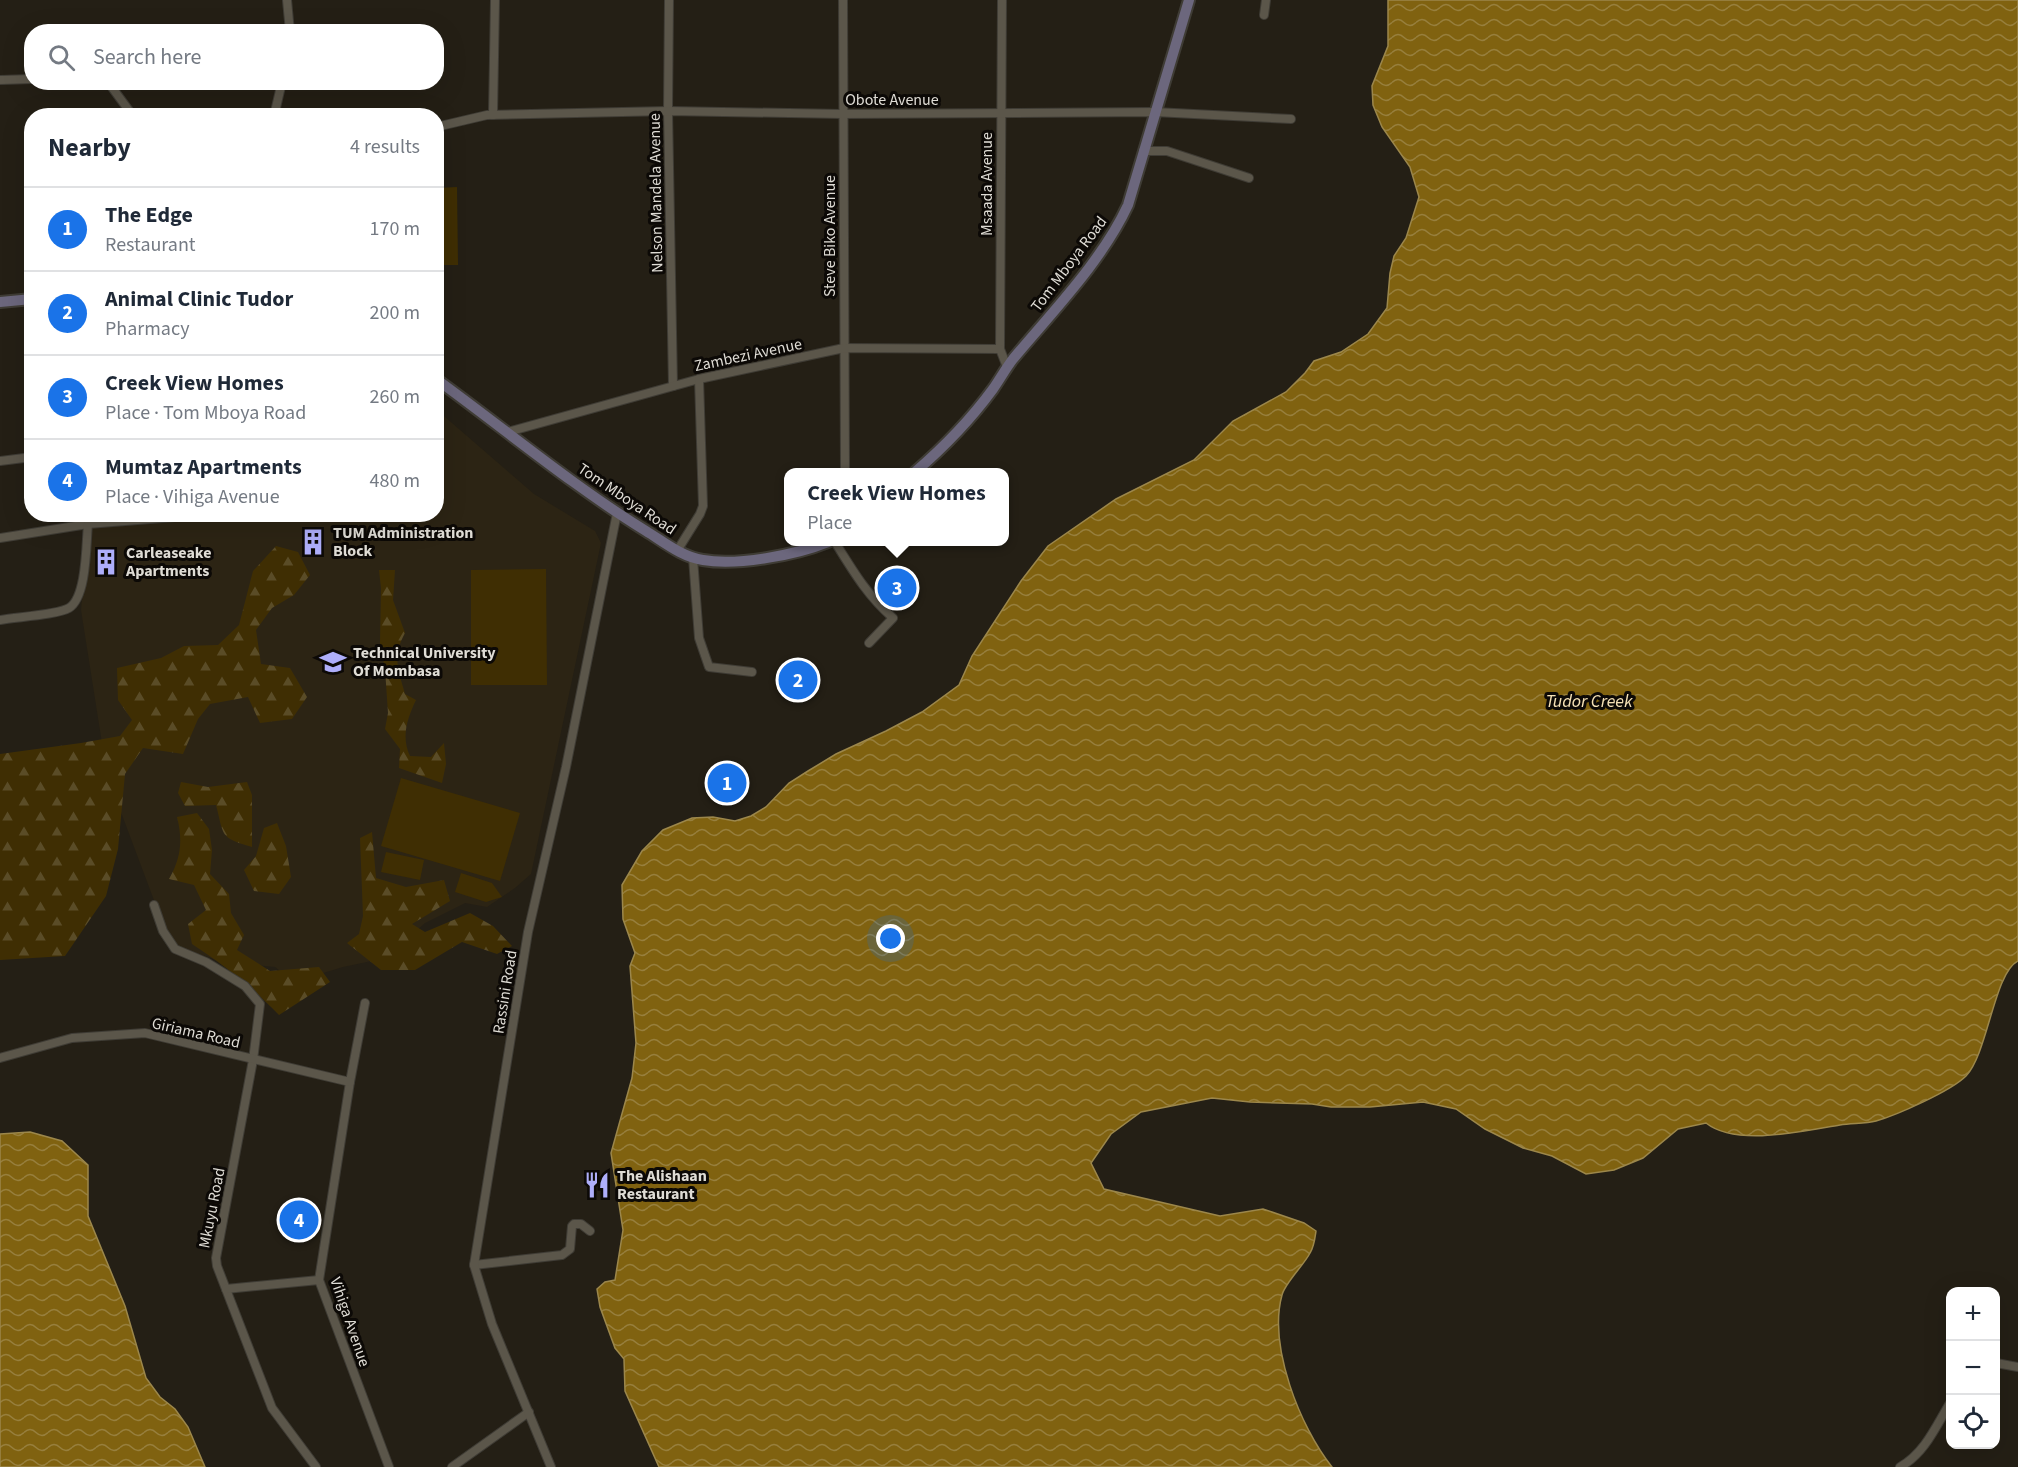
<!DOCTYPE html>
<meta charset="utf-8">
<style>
:root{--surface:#fff;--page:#f2f2f3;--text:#1f2937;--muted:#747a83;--line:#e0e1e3;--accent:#1a73e8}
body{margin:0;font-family:"Source Sans 3",sans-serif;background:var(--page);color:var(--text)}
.controls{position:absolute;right:18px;bottom:18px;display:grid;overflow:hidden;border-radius:12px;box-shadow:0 6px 24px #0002}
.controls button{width:54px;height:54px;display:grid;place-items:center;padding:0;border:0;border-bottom:2px solid var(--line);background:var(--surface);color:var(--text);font:30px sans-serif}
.you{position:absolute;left:891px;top:939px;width:21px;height:21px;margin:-15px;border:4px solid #fff;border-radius:50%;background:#1a73e8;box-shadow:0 0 0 9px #1a73e833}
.badge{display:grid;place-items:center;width:39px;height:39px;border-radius:50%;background:var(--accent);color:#fff;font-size:20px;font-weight:700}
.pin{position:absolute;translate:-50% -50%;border:3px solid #fff;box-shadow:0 2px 6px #0006}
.popup{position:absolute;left:784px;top:468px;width:225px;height:78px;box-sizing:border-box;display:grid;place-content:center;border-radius:12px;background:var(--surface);filter:drop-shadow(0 2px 4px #0005);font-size:20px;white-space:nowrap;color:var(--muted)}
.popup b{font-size:22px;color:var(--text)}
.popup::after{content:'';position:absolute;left:50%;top:100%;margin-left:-12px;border:12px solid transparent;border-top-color:var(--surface)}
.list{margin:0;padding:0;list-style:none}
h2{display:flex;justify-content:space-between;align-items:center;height:78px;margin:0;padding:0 24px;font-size:26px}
h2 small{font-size:20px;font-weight:400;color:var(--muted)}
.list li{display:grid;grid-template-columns:39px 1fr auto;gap:18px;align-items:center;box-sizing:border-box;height:84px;padding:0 24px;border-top:2px solid var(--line)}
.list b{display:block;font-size:22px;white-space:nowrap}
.list p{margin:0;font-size:20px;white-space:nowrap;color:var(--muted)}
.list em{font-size:20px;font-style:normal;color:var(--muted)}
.icon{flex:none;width:33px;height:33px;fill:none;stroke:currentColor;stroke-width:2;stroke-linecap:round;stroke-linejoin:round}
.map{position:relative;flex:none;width:2018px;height:1467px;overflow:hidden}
.search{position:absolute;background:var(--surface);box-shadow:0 6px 24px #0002;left:24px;top:24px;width:420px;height:66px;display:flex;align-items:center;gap:15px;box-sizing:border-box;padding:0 21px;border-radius:24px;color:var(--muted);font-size:22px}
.panel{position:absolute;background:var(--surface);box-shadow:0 6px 24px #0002;left:24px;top:108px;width:420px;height:414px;border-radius:24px}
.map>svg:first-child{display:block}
.built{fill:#2c2414}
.forest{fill:url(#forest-firs)}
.pitch{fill:#3f2e03}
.water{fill:url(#water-waves);stroke:#9c874b;stroke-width:1.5}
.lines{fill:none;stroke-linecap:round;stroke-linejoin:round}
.street-casing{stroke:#3f3c35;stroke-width:10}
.secondary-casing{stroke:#3f3c35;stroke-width:14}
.street{stroke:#5b564a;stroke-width:8}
.secondary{stroke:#6c677d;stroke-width:10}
.labels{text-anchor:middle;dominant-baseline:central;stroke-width:6;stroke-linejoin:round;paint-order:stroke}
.street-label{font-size:16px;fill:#dfdcd5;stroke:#0c0906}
.poi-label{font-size:16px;font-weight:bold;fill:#dfdcd5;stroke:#0c0906;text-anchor:start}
.water-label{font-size:18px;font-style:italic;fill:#f6e2b6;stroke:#0c0906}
</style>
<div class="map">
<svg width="2018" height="1467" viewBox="0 0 2018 1467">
<defs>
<pattern id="forest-firs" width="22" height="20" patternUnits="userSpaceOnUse" patternTransform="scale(1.5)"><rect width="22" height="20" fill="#3f2e03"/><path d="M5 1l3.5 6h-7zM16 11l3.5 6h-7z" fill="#5a4c27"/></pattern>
<pattern id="water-waves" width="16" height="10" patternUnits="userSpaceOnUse" patternTransform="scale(1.5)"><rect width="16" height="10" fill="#806210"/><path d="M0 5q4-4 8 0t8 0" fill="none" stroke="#977f3d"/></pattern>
</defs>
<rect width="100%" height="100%" fill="#241f15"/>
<path class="built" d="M437,410l97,84 61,37 6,12 -70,331 -16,14 -28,19 -22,-4 -40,20 -39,35 -43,9 -49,15 -19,-15 -52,-5 -48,-16 -17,-35 -51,-136 -26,-165 8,-85 155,-11h192z"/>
<g class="forest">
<path d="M276,546l22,6 12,23 -16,20 -22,13 -16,22 5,34 29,4 17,29 -15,22 -32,4 -12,-26 -38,7 -12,15 -15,35 -40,-6 -18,26 -7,75 -12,47 -41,60 -65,4v-206l81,-11 39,-7 12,-16 -14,-20 -1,-32 44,-10 23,-12 34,-1 21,-20 14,-54z"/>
<path d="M379,570h16l-2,30 12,33c-13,24 -7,36 0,61l11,6c-9,19 -15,37 -6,56l21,1 13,-14 2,21 -4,19 -43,-15 1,-19 -15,-20 3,-16 -3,-44 -5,-26 1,-55z"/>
<path d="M181,782l27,5 39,-5 5,13v52c-33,-9 -28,-12 -36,-42l-31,1 -7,-13z"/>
<path d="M197,813l12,16 3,21 -2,24 19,20 2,19 13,22 -7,15 33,21 49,-4 11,15 -51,33c-27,-28 -55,-50 -87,-71l-4,-20 18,-14 -12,-25 -25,-6c12,-21 14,-39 8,-62z"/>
<path d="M277,823l9,23 5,31 -12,17 -25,-3 -10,-21 12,-14 8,-28z"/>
<path d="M372,832l4,46 30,9 38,-7 6,21 -38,23 13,8 45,-19 23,13 19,20 -15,8 -35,-12 -47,28h-34l-34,-27 12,-9 4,-18 -3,-78z"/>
</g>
<g class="pitch">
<path d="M457,187l1,78h-21v-77z"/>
<path d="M546,569l1,116h-76v-115z"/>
<path d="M401,778l119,35 -20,68 -119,-35z"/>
<path d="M386,852l38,8 -4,20 -39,-8z"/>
<path d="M461,873l31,10 10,14 -16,5 -31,-10z"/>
</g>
<g class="water">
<path d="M1388,0h630v961c-24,12 -30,92 -52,115 -15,15 -69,39 -90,45 -11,3 -24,2 -36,4 -36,6 -104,22 -134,-2l-28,6 -35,29 -29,12 -28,4 -34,-18 -29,-8 -38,-19 -29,-20 -33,-7 -53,5h-39l-19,-3 -62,-2 -38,-4 -71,14 -30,22 -20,29 13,26 116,27 43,-7 41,14 12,8c-1,7 -2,16 -6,22 -6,12 -25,30 -28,42 -14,51 18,132 50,172h-673l-34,-76 -1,-32 -9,-11 -15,-41 -3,-18 8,-7 10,-2 8,-50 -12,-77 21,-75 4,-35 -6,-77 5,-13 -12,-34 -1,-34 20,-34 21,-21 29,-12 21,-1 22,4 16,-5 15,-9 23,-24 19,-12 28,-17 50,-23 36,-19 37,-27 13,-29 49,-75 27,-35 68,-47 78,-39 39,-39 53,-29 19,-19 9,-12 27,-9 27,-18 19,-26 3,-35 4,-17 12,-18 13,-41 -9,-30 -28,-40 -9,-22 -1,-19 16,-40z"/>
<path d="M30,1132l32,9 26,24v51l37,90 21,72 14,19 15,12 13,18 17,40h-205v-333z"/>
</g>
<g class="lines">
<g class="street-casing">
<g id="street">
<path d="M287,0l3,32"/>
<path d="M669,0l-1,111 5,275"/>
<path d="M843,0l2,472"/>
<path d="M1002,0l-2,349 7,18"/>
<path d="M1264,15l2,-15"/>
<path d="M0,80l32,-1"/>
<path d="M108,82l25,34"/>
<path d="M493,115l2,-115"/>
<path d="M274,116l8,-34"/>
<path d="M436,127l51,-12 181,-4 174,3 313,-2 136,7"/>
<path d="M1143,151h24l82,27"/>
<path d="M508,432l191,-53 145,-31 156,1"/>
<path d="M0,461l32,-4"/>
<path d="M0,538l88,-14 124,-10"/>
<path d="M835,542c18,29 32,53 58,76l-24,25"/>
<path d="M677,551l23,-37 3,-8 -4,-127"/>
<path d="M693,558l6,80 10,29 43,5"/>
<path d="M0,620c15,-3 57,-5 69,-12 18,-11 17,-64 19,-84"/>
<path d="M154,905l9,26 12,18 31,13 39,24 15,18 -7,56 -37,198 1,8 55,142 44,59"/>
<path d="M365,1003l-15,79 -31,198 70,187"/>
<path d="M0,1058l72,-20 73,-5 205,49"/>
<path d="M474,1265l88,-10 8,-6 2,-23 2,-2h7l9,7"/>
<path d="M226,1289l93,-9"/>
<path d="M1996,1363l22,4"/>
<path d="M452,1467l77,-55"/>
<path d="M551,1467l-59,-143 -18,-59 54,-333 38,-165 51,-254"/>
<path d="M1900,1467c25,-14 36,-41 50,-64"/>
</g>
</g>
<g class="secondary-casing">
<g id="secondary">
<path d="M0,302l32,-3"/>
<path d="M436,379c70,51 137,107 210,152 18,11 36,26 57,29 34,6 93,-5 125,-18"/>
<path d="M915,472c28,-24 56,-53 78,-83 7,-10 13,-21 20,-30 40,-48 89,-98 115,-154l61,-205"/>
</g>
</g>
<use href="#street" class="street"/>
<use href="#secondary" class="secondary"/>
</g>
<defs>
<g id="building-bare" transform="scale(2.07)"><path d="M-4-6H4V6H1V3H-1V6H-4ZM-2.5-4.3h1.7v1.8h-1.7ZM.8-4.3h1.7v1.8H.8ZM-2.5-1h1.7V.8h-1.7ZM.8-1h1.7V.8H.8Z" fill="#aeaefa" stroke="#0c0906" stroke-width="2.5" paint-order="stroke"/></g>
<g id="university-bare" transform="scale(2.07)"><path d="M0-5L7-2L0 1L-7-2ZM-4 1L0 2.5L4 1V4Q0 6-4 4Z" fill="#aeaefa" stroke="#0c0906" stroke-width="2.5" paint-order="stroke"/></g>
<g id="restaurant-bare" transform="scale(2.07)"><path d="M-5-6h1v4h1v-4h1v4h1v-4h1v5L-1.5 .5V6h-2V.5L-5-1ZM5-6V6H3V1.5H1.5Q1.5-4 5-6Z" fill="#aeaefa" stroke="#0c0906" stroke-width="2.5" paint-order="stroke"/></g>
</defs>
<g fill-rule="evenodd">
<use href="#building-bare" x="313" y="542"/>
<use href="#building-bare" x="106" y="562"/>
<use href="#university-bare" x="333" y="662"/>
<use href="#restaurant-bare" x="597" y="1185"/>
</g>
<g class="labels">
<g class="street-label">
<text x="892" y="100">Obote Avenue</text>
<text transform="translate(987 184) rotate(-90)">Msaada Avenue</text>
<text transform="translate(656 193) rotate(-91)">Nelson Mandela Avenue</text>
<text transform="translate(830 236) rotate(-90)">Steve Biko Avenue</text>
<text transform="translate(1069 264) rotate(-53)">Tom Mboya Road</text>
<text transform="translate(748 355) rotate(-12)">Zambezi Avenue</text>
<text transform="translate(627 499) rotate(34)">Tom Mboya Road</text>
<text transform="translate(505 992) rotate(-81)">Rassini Road</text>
<text transform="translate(196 1033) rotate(13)">Giriama Road</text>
<text transform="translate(212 1208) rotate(-79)">Mkuyu Road</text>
<text transform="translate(350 1322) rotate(71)">Vihiga Avenue</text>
</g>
<g class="poi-label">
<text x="333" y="533">TUM Administration<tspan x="333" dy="18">Block</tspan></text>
<text x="126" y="553">Carleaseake<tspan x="126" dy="18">Apartments</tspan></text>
<text x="353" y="653">Technical University<tspan x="353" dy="18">Of Mombasa</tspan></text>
<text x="617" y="1176">The Alishaan<tspan x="617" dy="18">Restaurant</tspan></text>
</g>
<g class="water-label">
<text x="1589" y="701">Tudor Creek</text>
</g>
</g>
</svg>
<div class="controls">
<button>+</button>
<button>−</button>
<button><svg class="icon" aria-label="locate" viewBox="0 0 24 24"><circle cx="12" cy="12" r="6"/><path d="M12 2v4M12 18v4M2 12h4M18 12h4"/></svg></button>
</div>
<div class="you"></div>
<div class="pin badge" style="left:727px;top:783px">1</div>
<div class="pin badge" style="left:798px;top:680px">2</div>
<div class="pin badge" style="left:897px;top:588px">3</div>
<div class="popup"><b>Creek View Homes</b>Place</div>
<div class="pin badge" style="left:299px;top:1220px">4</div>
<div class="search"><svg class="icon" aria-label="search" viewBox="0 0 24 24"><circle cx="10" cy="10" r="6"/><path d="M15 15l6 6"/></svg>Search here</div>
<section class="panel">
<h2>Nearby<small>4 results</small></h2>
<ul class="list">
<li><span class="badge">1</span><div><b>The Edge</b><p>Restaurant</p></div><em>170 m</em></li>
<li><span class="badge">2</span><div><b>Animal Clinic Tudor</b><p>Pharmacy</p></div><em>200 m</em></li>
<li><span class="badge">3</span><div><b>Creek View Homes</b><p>Place · Tom Mboya Road</p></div><em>260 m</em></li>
<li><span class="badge">4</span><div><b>Mumtaz Apartments</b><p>Place · Vihiga Avenue</p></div><em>480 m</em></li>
</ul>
</section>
</div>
